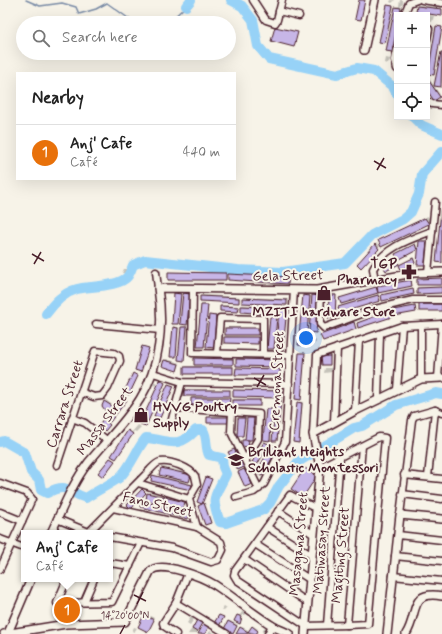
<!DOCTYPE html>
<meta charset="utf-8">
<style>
:root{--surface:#fff;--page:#f6f6f6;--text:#222;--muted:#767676;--line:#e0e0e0;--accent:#111827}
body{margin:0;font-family:Mynerve,sans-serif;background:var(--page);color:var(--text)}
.controls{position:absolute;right:12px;top:12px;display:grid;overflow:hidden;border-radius:0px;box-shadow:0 4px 16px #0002}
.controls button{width:36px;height:36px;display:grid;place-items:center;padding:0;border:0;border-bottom:1px solid var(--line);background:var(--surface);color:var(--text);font:20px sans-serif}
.you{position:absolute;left:306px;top:338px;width:14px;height:14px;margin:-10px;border:3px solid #fff;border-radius:50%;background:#1a73e8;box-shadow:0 0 0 6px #1a73e833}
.badge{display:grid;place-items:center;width:26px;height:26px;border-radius:50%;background:var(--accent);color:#fff;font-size:13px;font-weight:700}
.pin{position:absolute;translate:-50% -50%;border:2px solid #fff;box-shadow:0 1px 4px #0006}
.popup{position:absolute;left:21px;top:530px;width:92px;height:52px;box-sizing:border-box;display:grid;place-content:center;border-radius:0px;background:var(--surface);filter:drop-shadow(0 1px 3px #0005);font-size:13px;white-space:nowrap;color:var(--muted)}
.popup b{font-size:15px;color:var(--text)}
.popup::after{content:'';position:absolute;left:50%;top:100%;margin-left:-8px;border:8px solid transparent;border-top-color:var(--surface)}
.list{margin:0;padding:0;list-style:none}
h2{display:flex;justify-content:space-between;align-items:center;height:52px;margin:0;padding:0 16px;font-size:17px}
h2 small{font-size:13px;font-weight:400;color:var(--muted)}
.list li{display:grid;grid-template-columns:26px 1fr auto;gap:12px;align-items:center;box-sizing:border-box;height:56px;padding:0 16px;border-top:1px solid var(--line)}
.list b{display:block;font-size:15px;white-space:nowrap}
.list p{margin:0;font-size:13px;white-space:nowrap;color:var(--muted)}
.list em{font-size:13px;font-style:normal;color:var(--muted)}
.icon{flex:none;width:22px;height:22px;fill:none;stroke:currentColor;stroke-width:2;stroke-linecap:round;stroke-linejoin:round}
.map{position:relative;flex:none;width:442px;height:634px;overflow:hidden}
.search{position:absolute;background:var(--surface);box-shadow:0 4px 16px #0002;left:16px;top:16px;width:220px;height:44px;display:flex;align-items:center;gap:10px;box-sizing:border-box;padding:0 14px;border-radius:22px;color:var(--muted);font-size:15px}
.panel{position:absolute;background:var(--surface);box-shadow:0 4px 16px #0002;left:16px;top:72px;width:220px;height:108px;border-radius:0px}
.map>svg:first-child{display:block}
.shadow{fill:#0003}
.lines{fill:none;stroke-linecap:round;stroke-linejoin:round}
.stream{stroke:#788aa5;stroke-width:1.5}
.river{stroke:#97d2f7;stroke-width:10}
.building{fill:#c7b6e7;stroke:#4a1f2b}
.minor-casing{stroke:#4a1f2b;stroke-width:9}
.tertiary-casing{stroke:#4a1f2b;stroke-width:10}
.minor{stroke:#f7f3e8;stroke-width:6}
.tertiary{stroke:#f7f3e8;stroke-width:7}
.ticks{fill:none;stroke:#4a1f2b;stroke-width:1.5}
.labels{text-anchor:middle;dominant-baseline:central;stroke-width:4;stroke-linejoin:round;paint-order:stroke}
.poi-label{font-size:14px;font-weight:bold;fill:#4a1f2b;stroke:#f7f3e8;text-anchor:start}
.street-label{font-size:14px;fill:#4a1f2b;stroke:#f7f3e8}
.ticks-label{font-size:10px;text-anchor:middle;fill:#4a1f2b;stroke:#f7f3e8;stroke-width:4;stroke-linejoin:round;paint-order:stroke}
</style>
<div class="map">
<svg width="442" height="634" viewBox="0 0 442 634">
<rect width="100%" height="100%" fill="#f7f3e8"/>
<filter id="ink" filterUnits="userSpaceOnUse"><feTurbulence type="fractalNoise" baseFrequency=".025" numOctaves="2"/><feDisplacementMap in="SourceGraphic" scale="8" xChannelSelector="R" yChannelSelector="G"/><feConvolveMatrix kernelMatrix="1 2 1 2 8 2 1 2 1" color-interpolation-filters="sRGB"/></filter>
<g filter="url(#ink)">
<g class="shadow">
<path d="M391,0h4l-3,3 -2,-1z"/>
<path d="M400,0h3v4l-3,3h2l-2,8h-3v15l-5,21 4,-44 3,-1z"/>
<path d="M419,5l23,3v7l-24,-9z"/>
<path d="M427,15l7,1 -2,6 -5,-1z"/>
<path d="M438,26l4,1v2l-9,45z"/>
<path d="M442,52v30l-2,4z"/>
<path d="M386,58l4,1 -2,5 -3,-1z"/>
<path d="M428,77l12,18 -1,2 -12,-9z"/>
<path d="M428,216l2,5 -2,2 -47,16z"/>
<path d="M422,240h6l-3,24h-6z"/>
<path d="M377,243l3,3 -19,21 -3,-3z"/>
<path d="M416,244l2,4 -21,11 1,4 -13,3 13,-8 -1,-5z"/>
<path d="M414,257l1,5 -13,6 -1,-4z"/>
<path d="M124,269h3l-1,4h-4z"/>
<path d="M170,272h57v6l-58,-5z"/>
<path d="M231,273l58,3v5l-60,-2z"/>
<path d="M442,278v6l-24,-4 1,-1z"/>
<path d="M412,279v6l-72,13 39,-12z"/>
<path d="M419,287h23v5l-24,-4z"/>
<path d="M414,288v5l-31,7v-6z"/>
<path d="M176,293h5l-3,30 -3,-29z"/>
<path d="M185,293h5l-3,31 -3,-30z"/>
<path d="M332,294h4l-2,24 -4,-23z"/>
<path d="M379,294l1,6 -40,12v-6z"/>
<path d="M202,295l38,2 -1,4 -38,-5z"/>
<path d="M305,295h5l-5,50 -1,-49z"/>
<path d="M314,295h6l-4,37 -3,-36z"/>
<path d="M244,297l44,2 -1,4 -44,-1z"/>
<path d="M442,303v7l-22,-5 1,-1z"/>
<path d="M203,304l5,1 -4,41 -2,-41z"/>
<path d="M222,305l17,1v4l-18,-4z"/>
<path d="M243,305l24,2 -1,5 -24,-6z"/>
<path d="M416,305v6l-22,-1 1,-1z"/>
<path d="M281,306l6,1 -4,42 -3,-42z"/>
<path d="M391,311v5l-33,7 1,-1z"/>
<path d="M211,315h6l-4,32 -3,-31z"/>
<path d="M272,316h5l-3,32 -3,-31z"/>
<path d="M355,322v6l-34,7 1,-1z"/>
<path d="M183,326h4l-4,34 -1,-33z"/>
<path d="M175,327h4l-4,29 -1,-28z"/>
<path d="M227,327l31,1v5l-32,-5z"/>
<path d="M226,336l32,1v5l-33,-5z"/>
<path d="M316,340v3l-4,1 -1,-2z"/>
<path d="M301,352l4,1 -4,46 -1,-46z"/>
<path d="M324,355h7l-1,9 -8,-8z"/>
<path d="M197,358h37v5l-39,-4z"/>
<path d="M238,358l43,1v6l-44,-5z"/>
<path d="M166,359l14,4 -2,6 -1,1 -12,-10z"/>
<path d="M186,366h47v6l-48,-5z"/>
<path d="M238,368h43v5l-44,-4z"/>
<path d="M325,368h7v4l-8,1z"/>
<path d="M154,382l3,2 -1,2 -3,-1z"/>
<path d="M186,389l44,1v4l-45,-4z"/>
<path d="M235,390h47v5l-48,-4z"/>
<path d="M124,396l3,2 -19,24 2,2 -5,5 -5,-4z"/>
<path d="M193,397l37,1v5l-38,-5z"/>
<path d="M278,398l4,1 -5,41h-4z"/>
<path d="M234,399h27v5l-28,-4z"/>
<path d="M106,400l6,5 -5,7 -3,-3 -1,-5z"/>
<path d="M299,402h4l-5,40v-39z"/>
<path d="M268,408l5,1 -4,31 -2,-31z"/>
<path d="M210,416l19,1v4l-21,-3z"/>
<path d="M240,417h6l-3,18 -4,-17z"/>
<path d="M249,417h5l-1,21 -4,1 -1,7 -5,-6 3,-1z"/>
<path d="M138,425l3,2 -5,5 -2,-1 -17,26 11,-26 4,1z"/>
<path d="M235,449l9,16 -1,1 -13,-15z"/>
<path d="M163,467l28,7 -4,9 5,1 -1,4 -38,-12 19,3v-2l-10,-9z"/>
<path d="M246,468l6,14 -1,1 -12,-11z"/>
<path d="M149,492l36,9 -2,7 -35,-8v2l42,10 -1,5 -47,-15 4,-1z"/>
<path d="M205,503l6,18 -1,1 -11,-16z"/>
<path d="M224,606l3,2 -3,3 -3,-1z"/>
<path d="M244,609l4,2 -3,4h-2l-3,6 -2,-6h2z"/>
<path d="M146,614l8,4 -6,12 -9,-3z"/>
<path d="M191,617l3,2 -4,6 -3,-2z"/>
<path d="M199,619l4,3 -7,12h-8z"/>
<path d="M230,621l8,4 -4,6 -5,-9z"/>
<path d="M253,626l5,3 -3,5 -7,-3 -2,3h-9l5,-7 8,4z"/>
<path d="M134,627l3,1 -3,4 -2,-1z"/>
<path d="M265,627l4,2 -3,5 -4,-2z"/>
<path d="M210,631l4,2v1h-6z"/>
</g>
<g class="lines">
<g class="stream">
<path d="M26,0l14,6 22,-3 14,4 3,7 17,-5 11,-6 28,20"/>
<path d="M168,23l18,-17"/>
</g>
<g class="river">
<path d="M231,0l11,6 11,14 5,26 11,13 68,15 20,-6 17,3 19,16 4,7"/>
<path d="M186,6l5,-6"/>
<path d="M413,117l8,8 21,9"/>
<path d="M46,314c8,-11 17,-21 31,-25 12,-3 43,-2 51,-13 2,-3 4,-8 5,-11l12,-5 93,10 45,2 62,-9 27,-28 31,-16 8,-7 8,-18 3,-20 20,-23"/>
<path d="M0,442l4,-1 21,12 6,19 8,8 2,10 6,3c22,-11 19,-1 39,5 10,-7 23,-13 33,-20 12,-11 17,-28 27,-40 24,2 31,12 50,-8h7c5,8 2,17 6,25l13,3 1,9 3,7c-11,23 -16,22 -6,48l6,1 37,-13 7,-7 9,-17 19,-24 56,-34 8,-2 34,-21 40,-12 6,1"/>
</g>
</g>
<g class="building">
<path d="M359,0h6l-4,20 -6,-1z"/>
<path d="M387,5l6,1 -8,37 -6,-1z"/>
<path d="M417,6l25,3v7l-26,-4z"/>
<path d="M395,7l6,1 -1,7h-3v13l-5,24 -6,-1z"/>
<path d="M436,26l6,1 -8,48 -6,-1z"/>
<path d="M275,27l23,5 -4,15 -23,-6z"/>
<path d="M441,52h1l-1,35 -7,-1z"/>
<path d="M427,78l13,19 -6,4 -7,-11z"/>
<path d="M441,210h1v53l-6,-1z"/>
<path d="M425,218l4,6 -48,23 -3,-7z"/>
<path d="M419,241h8l-2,24h-8z"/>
<path d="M375,244l4,5 -18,19 -4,-4z"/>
<path d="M415,244l2,6 -19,10 -3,-6z"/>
<path d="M413,258l2,5 -14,7 -2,-5z"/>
<path d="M396,259l3,5 -13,7 -3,-5z"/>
<path d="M168,272l58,1v7h-58z"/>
<path d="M228,274l61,3 -1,7 -60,-4z"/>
<path d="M442,278v7h-25v-6z"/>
<path d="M411,280l1,6 -34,7 -1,-7z"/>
<path d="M376,287l2,6 -37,11 -2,-6z"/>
<path d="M442,287v6l-25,1v-6z"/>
<path d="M413,288l1,6 -32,7 -1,-6z"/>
<path d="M174,293l7,1 -3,30h-6z"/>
<path d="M183,293l7,1 -3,31 -7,-1z"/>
<path d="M303,295l7,1 -4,50 -8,-1z"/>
<path d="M312,295l7,1 -3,37 -7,-1z"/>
<path d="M329,295h7l-1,24 -7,-1z"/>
<path d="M378,295l2,6 -40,12 -2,-6z"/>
<path d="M200,296l39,2v5l-39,-2z"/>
<path d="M242,298l45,2v5l-45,-2z"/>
<rect x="419" y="304" width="23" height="7"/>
<path d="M201,305h7l-4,42h-7z"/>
<path d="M220,306l19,1 -1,5 -18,-1z"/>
<path d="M241,306l25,1v7l-25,-2z"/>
<path d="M415,306l1,6 -22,4 -1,-6z"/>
<path d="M279,307h8l-4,43 -7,-1z"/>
<path d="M390,311l2,6 -34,11 -1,-5z"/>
<path d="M209,315l7,1 -2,32 -8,-1z"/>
<path d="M270,317h7l-3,32h-7z"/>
<path d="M354,322l2,7 -33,12 -3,-6z"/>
<path d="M173,327l5,1 -2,29h-6z"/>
<path d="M181,327h6l-3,34 -6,-1z"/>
<rect x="225" y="328" width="33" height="7"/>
<path d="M224,337h34v7l-34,-1z"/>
<path d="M142,346l7,2 -8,24 -6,-2z"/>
<path d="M299,353h6l-4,47 -6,-1z"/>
<path d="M321,356h9v9h-8z"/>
<path d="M194,358l39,1v6h-39z"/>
<path d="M236,359l45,1v7l-45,-1z"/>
<path d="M164,360l15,4 -2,7 -15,-5z"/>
<rect x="184" y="367" width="49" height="7"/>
<path d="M236,368l44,1v6h-45z"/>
<path d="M133,373l5,3 -9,19 -5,-3z"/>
<path d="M160,380l5,3 -19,43 -6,-2z"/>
<path d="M168,384l6,2 -14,32 -6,-2z"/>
<rect x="184" y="390" width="46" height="6"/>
<path d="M233,390l49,1 -1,7 -48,-1z"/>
<path d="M122,396l5,4 -17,22 -5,-3z"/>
<path d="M191,398h39l-1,7h-38z"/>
<path d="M276,399l5,1 -4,41h-5z"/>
<rect x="232" y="400" width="28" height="6"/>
<path d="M104,401l8,5 -5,7 -5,-7z"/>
<path d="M297,402l5,1 -3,40 -6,-1z"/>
<path d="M266,409h6l-2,32 -7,-1z"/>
<path d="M207,417h22l-1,6h-21z"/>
<path d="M238,418h7l-2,18h-6z"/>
<path d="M247,418h7l-2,22h-7z"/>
<path d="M103,419l7,6 -5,6 -6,-6z"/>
<path d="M128,430l5,4 -17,25 -5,-3z"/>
<path d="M242,440h7l-1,7 -6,-1z"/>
<path d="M264,442l5,2 -12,21 -5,-3z"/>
<path d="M272,445l6,3 -16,28 -6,-3z"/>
<path d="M234,449l10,18 -6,3 -10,-18z"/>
<path d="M110,458l5,3 -12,16 -5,-4z"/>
<path d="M161,468l30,7 -2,7 -30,-7z"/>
<path d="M305,468l12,8 -14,21 -12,-8z"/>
<path d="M244,469l8,15 -7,3 -7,-15z"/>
<path d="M152,475l40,10 -1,5 -40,-9z"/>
<path d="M206,477l6,2 -10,25 -5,-2z"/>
<path d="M142,489l4,4 -15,16 -4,-4z"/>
<path d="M147,493l38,9 -2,7 -37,-9z"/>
<path d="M141,501l49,12 -2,6 -48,-12z"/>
<path d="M204,503l7,20 -6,2 -7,-19z"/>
<path d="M144,615l10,5 -6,12 -10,-5z"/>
<path d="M219,615l5,2 -5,9 -5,-3z"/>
<path d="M237,615l5,2 -2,7 -6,-3z"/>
<path d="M197,620l5,3 -5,9 -5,-3z"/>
<path d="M228,621l9,5 -4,8 -9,-5z"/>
<path d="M204,623l5,3 -4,8h-7z"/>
<path d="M252,626l6,5 -2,3 -8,-2z"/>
<path d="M240,627l8,5 -1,2h-11z"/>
</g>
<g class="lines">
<g class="minor-casing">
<g id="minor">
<path d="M253,0l13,20 9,3 2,-3 5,-20"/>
<path d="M422,0l20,3"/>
<path d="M279,11l20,5"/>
<path d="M404,15l5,-12 8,-3"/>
<path d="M427,28l2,1 -2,10"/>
<path d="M397,50l-2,10 2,9"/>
<path d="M427,101l5,3 10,1"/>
<path d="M156,272l2,16"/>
<path d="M428,272l7,-70"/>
<path d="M375,280l-2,-11c11,-22 38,-30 59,-38"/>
<path d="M193,289l-1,64 98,2"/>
<path d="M321,290l-1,30v4l4,4 51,-19 38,-9h29"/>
<path d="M96,324l64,6"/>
<path d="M217,353l3,-35 43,1v35"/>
<path d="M153,373l29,9 107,2"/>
<path d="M438,378l4,-54"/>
<path d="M421,379v-54"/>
<path d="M397,389l5,-63"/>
<path d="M378,400l2,-66"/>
<path d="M174,408l85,6 -1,25 -13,21"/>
<path d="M355,411l4,-70"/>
<path d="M232,412l-1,20 28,57"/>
<path d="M72,418l13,5 23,18"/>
<path d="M172,419l10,-37"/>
<path d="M334,422l3,-74"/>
<path d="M313,434l4,-79 85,-29 40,-2"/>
<path d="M57,465l38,-114 19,2 5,3 1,5 -12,27 -6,8 -8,1 -13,-5"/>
<path d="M320,467l59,-30 6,1 -17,186 -21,1"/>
<path d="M404,475l38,4"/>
<path d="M428,477l7,-67"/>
<path d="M0,483l27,10 5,6 -32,70"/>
<path d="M138,483l51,16"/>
<path d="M402,494l40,5"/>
<path d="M236,497l18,-5 10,-8 21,-42 9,-152"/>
<path d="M315,508l-25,-13 -55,76 -1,4 3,5 69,46 41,-1 15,-179"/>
<path d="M278,511l35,23"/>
<path d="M0,512l22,9"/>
<path d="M400,515l12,-95 2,-4 21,-6 7,3"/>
<path d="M57,519l34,14"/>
<path d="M267,527l44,28"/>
<path d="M88,533l62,-63c3,-3 6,-7 10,-8 10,-2 30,6 35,14l2,9 -8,14 8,28"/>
<path d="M398,535l44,5"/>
<path d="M110,537l62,11 39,14 7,-2 5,-10 -2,-8 -24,-15 -84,-19"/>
<path d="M0,539l24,9"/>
<path d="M255,544l54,35"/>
<path d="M395,556l47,5"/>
<path d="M244,559l63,43"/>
<path d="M110,563l20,3"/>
<path d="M393,576l49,5"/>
<path d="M67,579l-10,24 55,-1 29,-59"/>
<path d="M84,602l10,-23"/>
<path d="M176,603l51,31"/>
<path d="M327,625l13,-168"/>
<path d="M176,634l-12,-8 -1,-3 13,-20 12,-30"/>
<path d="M268,634l4,-9"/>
</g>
</g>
<g class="tertiary-casing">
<g id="tertiary">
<path d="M364,50l11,-50"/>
<path d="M51,533c11,-23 21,-49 37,-70 17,-21 37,-40 52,-64 20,-32 24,-74 18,-111l159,2 97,-17 28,-1"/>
<path d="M8,633l23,-54"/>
<path d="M4,634l62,-10 59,-2 25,-50c9,-13 54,6 65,13 20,13 38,29 58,41 5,3 11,5 17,8"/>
<path d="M305,634l15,-167 -7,-33 42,-23 66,-32 21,-1"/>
<path d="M387,634l13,-119 42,4"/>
<path d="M406,634c13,-20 2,-44 36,-38"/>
</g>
</g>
<use href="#minor" class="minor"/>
<use href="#tertiary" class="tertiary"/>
</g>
</g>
<path class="ticks" d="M374,161l12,7M377,170l7,-12M32,254l12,7M34,264l7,-12M254,378l12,7M257,387l7,-12M134,595l12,6M137,604l6,-12M120,634l5,-9"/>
<defs>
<g id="pharmacy-bare" transform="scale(1.2)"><path d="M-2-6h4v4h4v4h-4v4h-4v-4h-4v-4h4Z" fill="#4a1f2b" stroke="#f7f3e8" stroke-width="2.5" paint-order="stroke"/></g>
<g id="shop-bare" transform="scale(1.2)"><path d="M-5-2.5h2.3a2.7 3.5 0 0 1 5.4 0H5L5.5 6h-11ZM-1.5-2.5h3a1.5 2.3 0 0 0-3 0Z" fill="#4a1f2b" stroke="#f7f3e8" stroke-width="2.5" paint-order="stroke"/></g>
<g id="school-bare" transform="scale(1.2)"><path d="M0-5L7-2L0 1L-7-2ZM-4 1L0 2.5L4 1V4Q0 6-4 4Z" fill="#4a1f2b" stroke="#f7f3e8" stroke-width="2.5" paint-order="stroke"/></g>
</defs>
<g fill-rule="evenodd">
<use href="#pharmacy-bare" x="409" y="272"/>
<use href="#shop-bare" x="324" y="293"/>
<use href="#shop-bare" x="141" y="415"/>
<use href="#school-bare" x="236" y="460"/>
</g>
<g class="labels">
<g class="poi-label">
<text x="397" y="264" text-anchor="end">TGP<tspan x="397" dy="16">Pharmacy</tspan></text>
<text x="324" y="312" text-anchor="middle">MZITI hardware Store</text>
<text x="153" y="407">HVVG Poultry<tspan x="153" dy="16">Supply</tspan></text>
<text x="248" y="452">Brilliant Heights<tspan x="248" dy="16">Scholastic Montessori</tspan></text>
</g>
<g class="street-label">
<text transform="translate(288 276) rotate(-1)">Gela Street</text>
<text transform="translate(277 381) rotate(-87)">Cremona Street</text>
<text transform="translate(65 404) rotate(-72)">Carrara Street</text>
<text transform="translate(105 421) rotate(-53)">Massa Street</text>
<text transform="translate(158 505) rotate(13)">Fano Street</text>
<text transform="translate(322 540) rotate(-86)">Matiwasay Street</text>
<text transform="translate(299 544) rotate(-85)">Masagana Street</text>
<text transform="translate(341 555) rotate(-85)">Magiting Street</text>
</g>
</g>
<g class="ticks-label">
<text x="125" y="619">14°20'00"N</text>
</g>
</svg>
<div class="controls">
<button>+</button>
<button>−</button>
<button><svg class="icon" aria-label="locate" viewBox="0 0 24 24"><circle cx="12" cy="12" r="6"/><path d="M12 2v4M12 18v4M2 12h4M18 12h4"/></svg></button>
</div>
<div class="you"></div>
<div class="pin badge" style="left:67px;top:610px;background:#e8710a">1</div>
<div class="popup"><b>Anj' Cafe</b>Café</div>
<div class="search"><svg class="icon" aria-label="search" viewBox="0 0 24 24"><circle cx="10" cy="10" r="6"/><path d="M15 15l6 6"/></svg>Search here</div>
<section class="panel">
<h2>Nearby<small></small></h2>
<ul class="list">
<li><span class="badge" style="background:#e8710a">1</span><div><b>Anj' Cafe</b><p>Café</p></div><em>440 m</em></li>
</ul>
</section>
</div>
